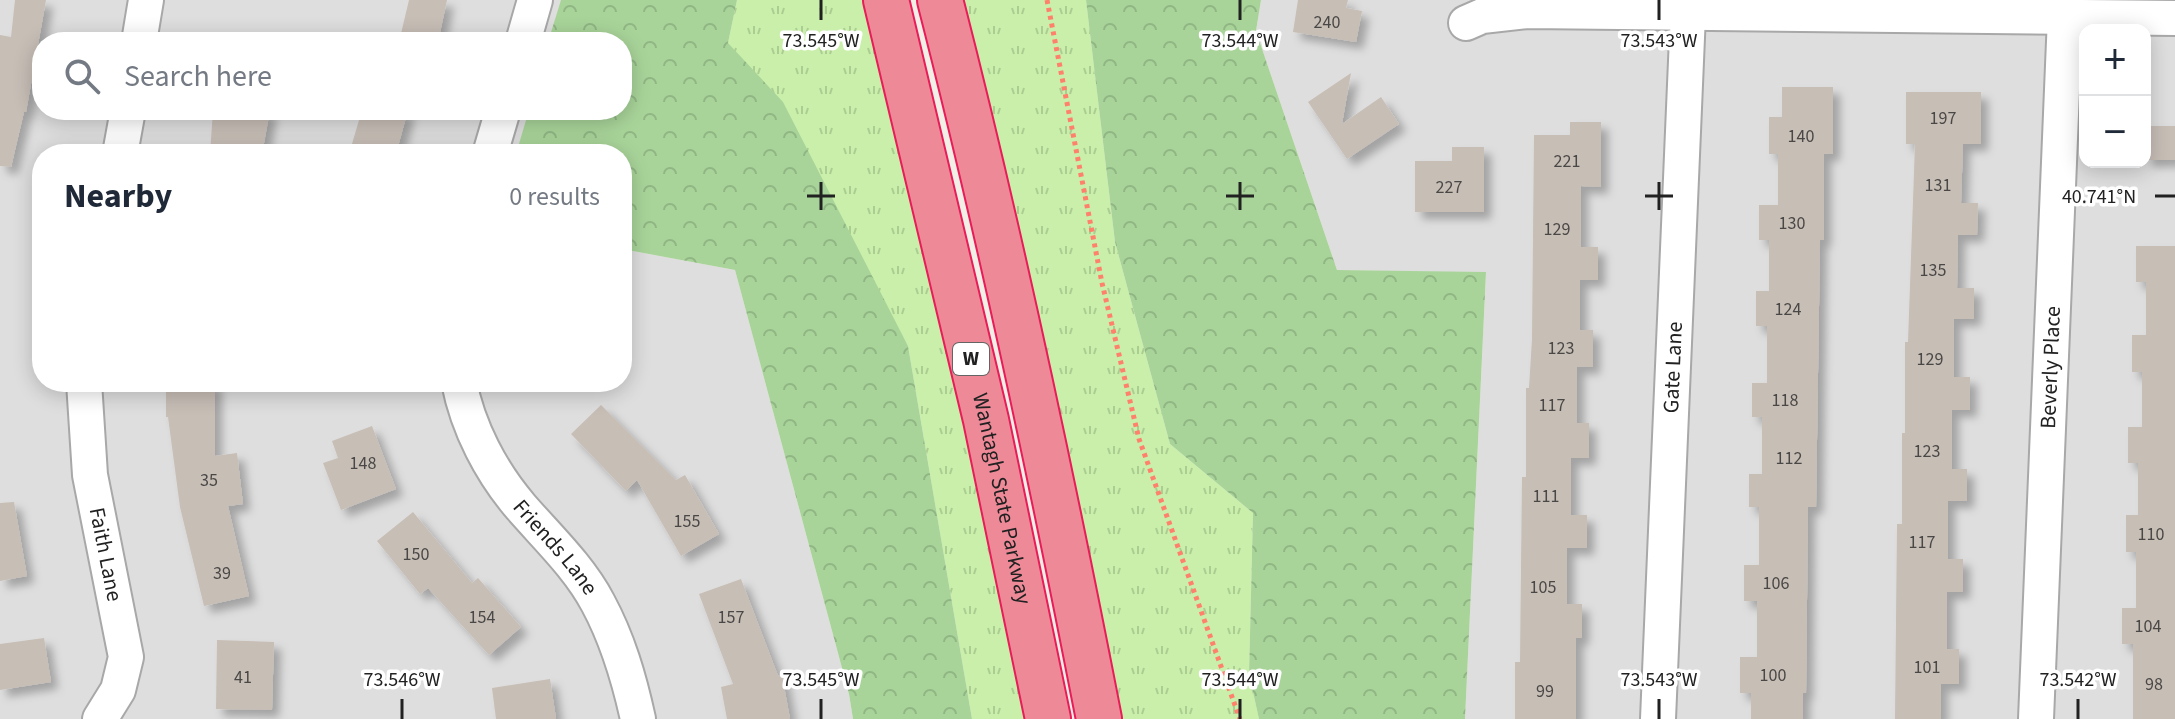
<!DOCTYPE html>
<meta charset="utf-8">
<style>
:root{--surface:#fff;--page:#f6f6f7;--text:#1f2937;--muted:#747a83;--line:#e0e1e3}
body{margin:0;font-family:"Source Sans 3",sans-serif;background:var(--page);color:var(--text)}
.controls{position:absolute;right:24px;top:24px;display:grid;overflow:hidden;border-radius:16px;box-shadow:0 4px 20px #0003}
.controls button{width:72px;height:72px;display:grid;place-items:center;padding:0;border:0;border-bottom:2px solid var(--line);background:var(--surface);color:var(--text);font:40px sans-serif}
.list{margin:0;padding:0;list-style:none}
h2{display:flex;justify-content:space-between;align-items:center;height:104px;margin:0;padding:0 32px;font-size:34px}
h2 small{font-size:26px;font-weight:400;color:var(--muted)}
.icon{flex:none;width:44px;height:44px;fill:none;stroke:currentColor;stroke-width:2;stroke-linecap:round;stroke-linejoin:round}
.map{position:relative;flex:none;width:2175px;height:719px;overflow:hidden}
.search{position:absolute;background:var(--surface);box-shadow:0 4px 20px #0003;left:32px;top:32px;width:600px;height:88px;display:flex;align-items:center;gap:20px;box-sizing:border-box;padding:0 28px;border-radius:32px;color:var(--muted);font-size:30px}
.panel{position:absolute;background:var(--surface);box-shadow:0 4px 20px #0003;left:32px;top:144px;width:600px;height:248px;border-radius:32px}
.map>svg:first-child{display:block}
.residential{fill:#dfdede;fill-rule:evenodd}
.grass{fill:url(#grass-tufts)}
.forest{fill:url(#forest-crowns)}
.building{fill:#c7beb6;filter:url(#shadow)}
.lines{fill:none;stroke-linecap:round;stroke-linejoin:round}
.street-casing{stroke:#a8a8a8;stroke-width:38}
.highway-casing{stroke:#e81c59;stroke-width:48}
.path{stroke:#ff816b;stroke-width:5;stroke-dasharray:4 4;stroke-linecap:butt}
.street{stroke:#fff;stroke-width:34}
.highway{stroke:#ee8a98;stroke-width:44}
.ticks{fill:none;stroke:#212121;stroke-width:3}
.labels{text-anchor:middle;dominant-baseline:central;stroke-width:7;stroke-linejoin:round;paint-order:stroke}
.number-label{font-size:18px;fill:#4a4846}
.shield{fill:#fff;stroke:#646464;stroke-width:2}
.shield-label{font-size:20px;font-weight:bold;fill:#212121}
.street-label{font-size:22px;fill:#212121;stroke:#fff}
.ticks-label{font-size:20px;text-anchor:middle;fill:#212121;stroke:#fff;stroke-width:7;stroke-linejoin:round;paint-order:stroke}
</style>
<div class="map">
<svg width="2175" height="719" viewBox="0 0 2175 719">
<defs>
<pattern id="grass-tufts" width="24" height="20" patternUnits="userSpaceOnUse" patternTransform="scale(2)"><rect width="24" height="20" fill="#c9efaa"/><path d="M3 7l-1-3M5 7V3M7 7l1-3M15 17l-1-3M17 17v-4M19 17l1-3" fill="none" stroke="#accd92"/></pattern>
<pattern id="forest-crowns" width="20" height="18" patternUnits="userSpaceOnUse" patternTransform="scale(2)"><rect width="20" height="18" fill="#a8d499"/><path d="M2 6a3 3 0 1 1 6 0M12 15a3 3 0 1 1 6 0" fill="none" stroke="#90b684"/></pattern>
<filter id="shadow"><feDropShadow dx="7" dy="7" stdDeviation="4" flood-color="#0004"/></filter>
</defs>
<rect width="100%" height="100%" fill="#f2efe7"/>
<g class="residential">
<path d="M0,0h564l-13,42h-509v68h488l-13,44h-475v228h580v-133l113,21 114,424 4,25h-853z"/>
<path d="M1261,0h914v719h-710l21,-446 -149,-3 -81,-239zM2085,30h60v132h-60z"/>
</g>
<g class="grass">
<path d="M737,0h126l135,568 27,151h-53l-64,-373 -180,-303z"/>
<path d="M960,0h126l29,242 55,202 83,69 -4,161 10,45h-140z"/>
</g>
<g class="forest">
<path d="M561,0h176l-9,43 55,59 125,244 64,373h-119l-4,-25 -114,-424 -113,-21v-95h-106l13,-44h93v-68h-74z"/>
<path d="M1086,0h175l-5,31 81,239 149,2 -21,447h-206l-10,-45 4,-161 -83,-69 -55,-202z"/>
</g>
<g class="building">
<path d="M15,0h31l-20,112h-2l-13,55 -11,-1v-131l11,2z"/>
<path d="M409,0h38l-9,42h-39z"/>
<path d="M1298,0h50l-2,8 16,3 -6,31 -63,-10z"/>
<path d="M1351,73l-9,51 39,-27 18,27 -52,35 -39,-57z"/>
<path d="M1782,87h51v67h-9v86h-4l-4,267h-8l-2,186h-3v26h-52v-26h-11v-36h17v-56h-13v-36h15v-58h-10v-33h13v-57h-10v-34h15v-57h-11v-35h13v-51h-10v-35h19v-51h-9v-37h13z"/>
<path d="M1906,92h75v52h-18l-2,59h17l-1,32h-19l-1,53h17v31h-20v58h16v33h-18v59h15v32h-19v58h15v33h-16v57h12v35h-18v35h-46l2,-195h5v-91h3v-91h3l7,-198h-9z"/>
<path d="M213,110h57l-8,44h-52z"/>
<path d="M362,110h46l-12,44h-47z"/>
<path d="M1570,122h31v65l-20,-1v61h17v33h-18v50h13v37h-16v56h12v35h-18v57h16v33h-20v56h15v34h-6v81h-61v-57h5l2,-185h4v-89h3l3,-49 2,-204h36z"/>
<rect x="2145" y="126" width="30" height="34"/>
<path d="M1452,147h32v65h-69v-51h37z"/>
<path d="M2136,246h39v473h-42v-75h-11v-36h14v-56h-10v-37h12v-52h-10v-36h14v-55h-10v-37h14v-53h-10z"/>
<path d="M166,382h49v74l22,-3 6,51 -15,2 21,90 -45,10 -24,-99 -12,-90h-2z"/>
<path d="M601,405l75,75 9,-5 34,59 -38,22 -44,-76 -11,11 -55,-57z"/>
<path d="M372,426l24,63 -55,21 -18,-47 15,-5 -6,-17z"/>
<path d="M14,502l13,74 -27,5v-78z"/>
<path d="M413,512l59,71 6,-5 43,49 -32,28 -61,-67 -8,6 -43,-53z"/>
<path d="M741,579l37,97 4,-1 8,44h-63l-6,-32 12,-3 -34,-90z"/>
<path d="M44,638l7,44 -51,8v-46z"/>
<path d="M217,640l57,2 -2,68 -56,-1z"/>
<path d="M550,679l6,40h-60l-4,-31z"/>
</g>
<g class="lines">
<g class="street-casing">
<g id="street">
<path d="M1466,23l16,-7 46,-5 647,7"/>
<path d="M139,42l7,-42"/>
<path d="M523,42l12,-42"/>
<path d="M120,154l8,-44"/>
<path d="M490,154l13,-44"/>
<path id="s1" d="M84,382l6,93 36,182 -8,33 -18,29"/>
<path id="s2" d="M459,382c9,46 32,90 62,125 27,31 58,60 77,96 20,37 31,75 40,116"/>
<path id="s3" d="M1658,719l30,-705"/>
<path id="s4" d="M2036,719l29,-702"/>
</g>
</g>
<g class="highway-casing">
<g id="highway">
<path id="s5" d="M886,0l100,420 62,299"/>
<path d="M940,0c61,237 112,478 159,719"/>
</g>
</g>
<path class="path" d="M1047,0l55,283 37,156 101,280"/>
<use href="#street" class="street"/>
<use href="#highway" class="highway"/>
</g>
<path class="ticks" d="M821,0v20M1240,0v20M1659,0v20M821,182v28M1240,182v28M1659,182v28M807,196h28M1226,196h28M1645,196h28M2155,196h20M402,699v20M821,699v20M1240,699v20M1659,699v20M2078,699v20"/>
<g class="labels">
<g class="number-label">
<text x="1327" y="22">240</text>
<text x="1943" y="118">197</text>
<text x="1801" y="136">140</text>
<text x="1567" y="161">221</text>
<text x="1938" y="185">131</text>
<text x="1449" y="187">227</text>
<text x="1792" y="223">130</text>
<text x="1557" y="229">129</text>
<text x="1933" y="270">135</text>
<text x="1788" y="309">124</text>
<text x="1561" y="348">123</text>
<text x="1930" y="359">129</text>
<text x="1785" y="400">118</text>
<text x="1552" y="405">117</text>
<text x="1927" y="451">123</text>
<text x="1789" y="458">112</text>
<text x="363" y="463">148</text>
<text x="209" y="480">35</text>
<text x="1546" y="496">111</text>
<text x="687" y="521">155</text>
<text x="2151" y="534">110</text>
<text x="1922" y="542">117</text>
<text x="416" y="554">150</text>
<text x="222" y="573">39</text>
<text x="1776" y="583">106</text>
<text x="1543" y="587">105</text>
<text x="482" y="617">154</text>
<text x="731" y="617">157</text>
<text x="2148" y="626">104</text>
<text x="1927" y="667">101</text>
<text x="1773" y="675">100</text>
<text x="243" y="677">41</text>
<text x="2154" y="684">98</text>
<text x="1545" y="691">99</text>
</g>
<rect class="shield" x="953" y="343" width="36" height="32" rx="6"/>
<g class="shield-label">
<text x="971" y="359">W</text>
</g>
<g class="street-label">
<text stroke="none"><textPath href="#s3" startOffset="352">Gate Lane</textPath></text>
<text stroke="none"><textPath href="#s4" startOffset="352">Beverly Place</textPath></text>
<text stroke="none"><textPath href="#s5" startOffset="512">Wantagh State Parkway</textPath></text>
<text stroke="none"><textPath href="#s2" startOffset="194">Friends Lane</textPath></text>
<text stroke="none"><textPath href="#s1" startOffset="174">Faith Lane</textPath></text>
</g>
</g>
<g class="ticks-label">
<text x="821" y="47">73.545°W</text>
<text x="1240" y="47">73.544°W</text>
<text x="1659" y="47">73.543°W</text>
<text x="2099" y="203">40.741°N</text>
<text x="402" y="686">73.546°W</text>
<text x="821" y="686">73.545°W</text>
<text x="1240" y="686">73.544°W</text>
<text x="1659" y="686">73.543°W</text>
<text x="2078" y="686">73.542°W</text>
</g>
</svg>
<div class="controls">
<button>+</button>
<button>−</button>
</div>
<div class="search"><svg class="icon" aria-label="search" viewBox="0 0 24 24"><circle cx="10" cy="10" r="6"/><path d="M15 15l6 6"/></svg>Search here</div>
<section class="panel">
<h2>Nearby<small>0 results</small></h2>
<ul class="list">
</ul>
</section>
</div>
